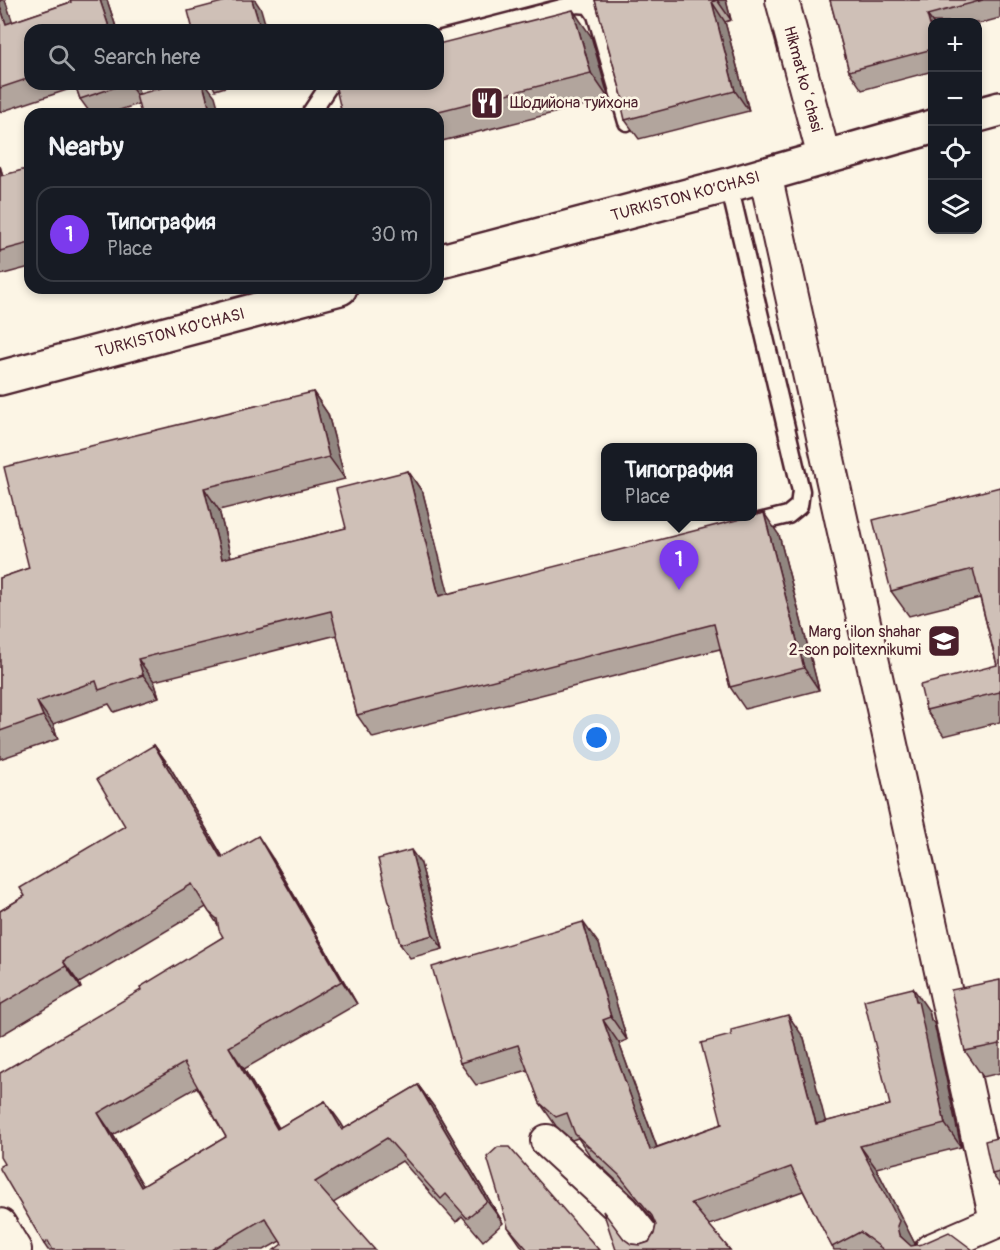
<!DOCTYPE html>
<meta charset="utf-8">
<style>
:root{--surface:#171b24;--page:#20242c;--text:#f1f3f6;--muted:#9ea1a6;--line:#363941;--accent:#7c3aed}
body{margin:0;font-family:Pangolin,sans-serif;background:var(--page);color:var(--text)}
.controls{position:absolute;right:18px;top:18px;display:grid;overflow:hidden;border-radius:12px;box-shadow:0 3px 9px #0003}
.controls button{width:54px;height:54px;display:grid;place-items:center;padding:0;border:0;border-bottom:2px solid var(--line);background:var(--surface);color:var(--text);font:30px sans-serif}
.you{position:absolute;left:597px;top:738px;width:21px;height:21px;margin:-15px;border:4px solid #fff;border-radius:50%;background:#1a73e8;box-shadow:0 0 0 9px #1a73e833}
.badge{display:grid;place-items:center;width:39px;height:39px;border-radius:50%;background:var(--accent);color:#fff;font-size:20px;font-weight:700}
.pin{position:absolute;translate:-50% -50px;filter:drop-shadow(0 2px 3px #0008)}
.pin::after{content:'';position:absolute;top:32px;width:21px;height:18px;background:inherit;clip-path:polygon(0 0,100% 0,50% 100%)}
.popup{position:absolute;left:601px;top:443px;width:156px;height:78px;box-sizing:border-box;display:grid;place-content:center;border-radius:12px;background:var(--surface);filter:drop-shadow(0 2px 4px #0005);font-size:20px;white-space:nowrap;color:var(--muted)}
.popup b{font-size:22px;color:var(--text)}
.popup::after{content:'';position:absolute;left:50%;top:100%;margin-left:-12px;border:12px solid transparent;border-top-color:var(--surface)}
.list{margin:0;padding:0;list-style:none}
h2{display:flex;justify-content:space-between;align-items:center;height:78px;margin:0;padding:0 24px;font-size:26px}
h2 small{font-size:20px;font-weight:400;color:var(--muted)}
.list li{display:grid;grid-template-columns:39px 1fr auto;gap:18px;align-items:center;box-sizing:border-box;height:96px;margin:0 12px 12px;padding:0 12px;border:2px solid var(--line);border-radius:18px}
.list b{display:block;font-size:22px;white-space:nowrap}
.list p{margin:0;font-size:20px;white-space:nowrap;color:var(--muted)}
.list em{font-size:20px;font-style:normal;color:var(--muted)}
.icon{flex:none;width:33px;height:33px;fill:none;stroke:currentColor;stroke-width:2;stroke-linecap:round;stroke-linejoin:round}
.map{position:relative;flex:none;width:1000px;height:1250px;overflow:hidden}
.search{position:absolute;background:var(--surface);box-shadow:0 3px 9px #0003;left:24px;top:24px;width:420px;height:66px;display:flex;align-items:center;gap:15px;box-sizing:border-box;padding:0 21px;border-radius:18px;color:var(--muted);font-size:22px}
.panel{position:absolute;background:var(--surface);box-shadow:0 3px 9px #0003;left:24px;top:108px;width:420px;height:186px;border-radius:18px}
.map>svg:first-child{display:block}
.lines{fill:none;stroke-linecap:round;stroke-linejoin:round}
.lane-casing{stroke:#4a1f2b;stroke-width:21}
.street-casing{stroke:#4a1f2b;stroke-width:36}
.secondary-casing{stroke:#4a1f2b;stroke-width:38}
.lane{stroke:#fcf5e5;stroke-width:16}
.street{stroke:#fcf5e5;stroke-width:32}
.secondary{stroke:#fcf5e5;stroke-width:33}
.wall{fill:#b2a59d;stroke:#4a1f2b;stroke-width:1.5;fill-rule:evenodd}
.shaded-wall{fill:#918680;stroke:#4a1f2b;stroke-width:1.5}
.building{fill:#cfc0b7;stroke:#4a1f2b;stroke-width:1.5;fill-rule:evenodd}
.labels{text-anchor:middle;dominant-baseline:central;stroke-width:5;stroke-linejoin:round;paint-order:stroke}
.street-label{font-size:16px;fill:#4a1f2b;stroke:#fcf5e5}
.poi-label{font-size:16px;fill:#4a1f2b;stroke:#fcf5e5;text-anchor:start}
</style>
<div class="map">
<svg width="1000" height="1250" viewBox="0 0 1000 1250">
<rect width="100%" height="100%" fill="#fcf5e5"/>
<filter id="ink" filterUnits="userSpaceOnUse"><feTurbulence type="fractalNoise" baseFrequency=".0167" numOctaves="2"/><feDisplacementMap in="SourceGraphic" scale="12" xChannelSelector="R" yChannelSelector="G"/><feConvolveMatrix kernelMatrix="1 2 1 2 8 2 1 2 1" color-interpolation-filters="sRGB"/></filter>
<g filter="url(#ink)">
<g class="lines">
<g class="lane-casing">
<g id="lane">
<path d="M438,40l139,-36 12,1 7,10 31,107"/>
<path d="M310,114l20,-30"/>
<path d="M729,185l72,306 -2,15 -11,9 -41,10"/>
</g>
</g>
<g class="street-casing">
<g id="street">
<path d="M782,0l42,157"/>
<path d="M765,174l231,1046"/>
<path d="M547,1141l76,70 31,39"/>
<path d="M0,1225l15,25"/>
<path d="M931,1250l69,-30"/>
</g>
</g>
<g class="secondary-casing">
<g id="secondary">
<path d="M978,115l22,-6"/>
<path id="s1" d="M438,262l291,-77 203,-58"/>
<path id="s2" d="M0,378l340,-90"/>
</g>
</g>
<use href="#lane" class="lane"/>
<use href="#street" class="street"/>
<use href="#secondary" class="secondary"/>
</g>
<g class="wall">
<path d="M0,0h5l7,22 59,-20 -1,-2h37l10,30h-87v54h106l3,10 76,2 -77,8 -30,10h-17l-11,-15 -4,-12 -76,25z"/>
<path d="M595,0h131l5,20 -6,2 24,89 -110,28 -14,-19 -2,-21z"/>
<path d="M830,0h170v18l-22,6v-2h-45v49l-71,19 -13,-19z"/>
<path d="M591,36l18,63 -171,43v-28h-96z"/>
<path d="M212,84h23l-20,6z"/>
<path d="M0,166l3,10 27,-8v99l-30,8z"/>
<path d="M313,392l15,22 17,65 -126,31 12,47 115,-29 62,-57 15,22 25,101 331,-59 40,155 -74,19 -15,-22 -10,-38 -347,89 -16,-23 -20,-80 -183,46 5,16 -45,15 -5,-8 -56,20 5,15 -58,20v-181l29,-10z"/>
<path d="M1000,487v235l-56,14 -18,-26 71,-45 -17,-67 -71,18 -18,-25z"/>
<path d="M154,745l16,22 53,90 50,2 84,145 -113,65 35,59 46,-27 19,28 74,-44 16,22 69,116 -20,18 -21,-25 -6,6 -54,-61 -69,42 -51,41 -2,-3 -16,9h-216l-4,-6 -40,-80 137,-174 82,-53 -5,-12 -12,-18 -127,76 2,5 -81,48v-125l25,-15 100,-70zM197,1087l29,50 -83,49 -30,-51z"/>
<path d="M421,864l22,85 -33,9 -10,-14z"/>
<path d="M599,944l28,96 -8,3 38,104 65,-23 82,-86 21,84 65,-17 39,-94 2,9 3,3 27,124 -85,21 39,76 -1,1 59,5h-139l-31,-59 -94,34 21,25h-114l8,-11 7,5 9,1 9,-3 5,-8 2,-9 -1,-3 -20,-24 -44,-41 -13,-19 -6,2 -16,-14 -16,-23 -12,-33 -52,15 -16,-22z"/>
<path d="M1000,980v93l-17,4 -18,-26z"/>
<path d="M1000,1137v48l-8,-11z"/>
<path d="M508,1227l91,23h-75z"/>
</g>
<g class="shaded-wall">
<path d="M0,0h5l15,43 -14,-19 -6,-18z"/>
<path d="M100,0h7l10,30h-7z"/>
<path d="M252,0h3l6,9 6,21h-6z"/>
<path d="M717,0h9l5,20z"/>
<path d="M712,2l13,20 24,89 -14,-20z"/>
<path d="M573,10l18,26 18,63 -18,-26z"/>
<path d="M927,15l6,8v13z"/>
<path d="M129,84h7l6,19z"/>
<path d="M203,84h3l9,12 5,18h-9z"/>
<path d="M0,166l9,32 -9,-13z"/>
<path d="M313,392l15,22 17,65 -16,-22z"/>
<path d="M408,471l15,22 32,126 -16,-23z"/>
<path d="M204,488l15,22 18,71 -15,-22z"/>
<path d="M764,513l15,22 40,155 -15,-22z"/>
<path d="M138,659l16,22 5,16 -16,-22z"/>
<path d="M37,702l16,22 5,15 -15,-23z"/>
<path d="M154,745l16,22 66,113 -15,-22z"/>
<path d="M258,836l15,23 84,145 -15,-23z"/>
<path d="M411,850l10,14 22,85 -10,-14z"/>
<path d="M583,922l16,22 28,96 -16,-23z"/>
<path d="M63,961l16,22 2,5 -15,-22z"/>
<path d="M913,988l16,23 2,9 3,3 27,124 -16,-23z"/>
<path d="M788,1015l16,23 28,109 -16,-23z"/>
<path d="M603,1020l16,23 47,130 -16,-23z"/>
<path d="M229,1047l15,22 48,83 -15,-23z"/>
<path d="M418,1085l16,22 69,116 -16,-22z"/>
<path d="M325,1101l16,22 17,29 -16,-22z"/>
<path d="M98,1113l15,22 44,74 -16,-22z"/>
<path d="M860,1146l16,22 39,76 -2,5 -14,-14z"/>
</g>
<g class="building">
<path d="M70,0h30l10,30h-80v48l-30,10v-82l6,18 65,-22z"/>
<path d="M230,0h22l9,30h-68l-5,-19z"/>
<path d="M595,0h122l-5,2 23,89 -110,29 -3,-13 1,-8z"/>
<path d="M830,0h153l-56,15 6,21v13l-84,22z"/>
<path d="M573,10l18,63 -164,41h-85l-7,-30h103v-40z"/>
<path d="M75,84h50l-45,15z"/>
<path d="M175,84h28l8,30h-70l-5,-19z"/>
<path d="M30,168v75l-30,8v-75z"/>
<path d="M313,392l16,65 -125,31 18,71 124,-31 -10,-39 72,-18 31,125 325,-83 40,155 -74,19 -16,-63 -357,91 -26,-104 -193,48 5,16 -44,15 -3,-9 -59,21 6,14 -43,15v-153l29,-10 -25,-101z"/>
<path d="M1000,487v205l-74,18 -6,-25 77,-20 -24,-96 -82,22 -18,-71z"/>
<path d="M154,745l67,113 37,-22 84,145 -113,66 48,82 48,-28 17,29 76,-45 69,116 -20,17 -21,-24 -5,5 -54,-61 -72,44 60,68h-101l8,-6 -17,-26 -54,32h-158l-5,-9 -4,3 -44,-75v-3l4,-2 -4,-7v-84l141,-83 -1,-3 83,-50 -4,-7 -2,-11 -8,-7 -17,-28 -129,77 3,5 -66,39v-94l25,-15 -5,-8 105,-62 -28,-47zM184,1063l42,74 -85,50 -43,-74z"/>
<path d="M411,850l22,85 -33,9 -22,-85z"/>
<path d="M583,922l28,95 -8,3 47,130 72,-26 -21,-81 30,-8v-5l57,-15 28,109 74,-19 -26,-105 49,-12 3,13h2l27,123 -85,22 39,75 -2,5 2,9 12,11 11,-2 27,-12 24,18h-89l-24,-18 -28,15 -41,-80 -100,36 39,47h-114l-13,-39 21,28 7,5 9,1 9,-3 5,-8 2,-9 -4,-9 -33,-41 -44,-41 -8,-21 -11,4 -16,-14 -22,-58 -58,18 -28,-96z"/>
<path d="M1000,980v64l-35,7 -14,-61z"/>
<path d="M1000,1137v35l-8,2 -7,-33z"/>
<path d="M498,1147h11l90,103h-73l1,-1 -19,-22 -21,-70z"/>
</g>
</g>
<defs>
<g id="restaurant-square" transform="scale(1.725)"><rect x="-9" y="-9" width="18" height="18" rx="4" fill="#4a1f2b" stroke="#fcf5e5"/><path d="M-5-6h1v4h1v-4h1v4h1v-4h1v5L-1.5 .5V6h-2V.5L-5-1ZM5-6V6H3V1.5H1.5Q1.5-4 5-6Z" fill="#fff"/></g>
<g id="university-square" transform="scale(1.725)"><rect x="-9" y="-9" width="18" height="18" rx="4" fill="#4a1f2b" stroke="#fcf5e5"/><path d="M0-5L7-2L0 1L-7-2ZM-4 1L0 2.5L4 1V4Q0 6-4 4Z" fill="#fff"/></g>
</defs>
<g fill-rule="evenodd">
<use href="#restaurant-square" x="487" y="103"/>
<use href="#university-square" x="944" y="641"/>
</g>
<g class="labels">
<g class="street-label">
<text transform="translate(803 79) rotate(75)">Hikmat koʻchasi</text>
<text stroke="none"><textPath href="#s1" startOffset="256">TURKISTON KO’CHASI</textPath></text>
<text stroke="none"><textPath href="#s2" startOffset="176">TURKISTON KO’CHASI</textPath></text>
</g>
<g class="poi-label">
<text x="510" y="103">Шодийона туйхона</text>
<text x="921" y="632" text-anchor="end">Margʻilon shahar<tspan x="921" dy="18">2-son politexnikumi</tspan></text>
</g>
</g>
</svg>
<div class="controls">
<button>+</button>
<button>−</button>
<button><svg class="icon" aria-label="locate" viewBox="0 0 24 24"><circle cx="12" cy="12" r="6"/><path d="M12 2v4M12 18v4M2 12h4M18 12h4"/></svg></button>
<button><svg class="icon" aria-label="layers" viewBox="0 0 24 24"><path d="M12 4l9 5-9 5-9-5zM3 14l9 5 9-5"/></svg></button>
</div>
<div class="you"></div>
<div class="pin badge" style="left:679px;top:590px">1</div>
<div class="popup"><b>Типография</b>Place</div>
<div class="search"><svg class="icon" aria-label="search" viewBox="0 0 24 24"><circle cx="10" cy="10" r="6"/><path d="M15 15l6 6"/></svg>Search here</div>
<section class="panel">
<h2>Nearby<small></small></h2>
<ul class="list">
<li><span class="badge">1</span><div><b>Типография</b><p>Place</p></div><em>30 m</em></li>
</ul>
</section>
</div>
